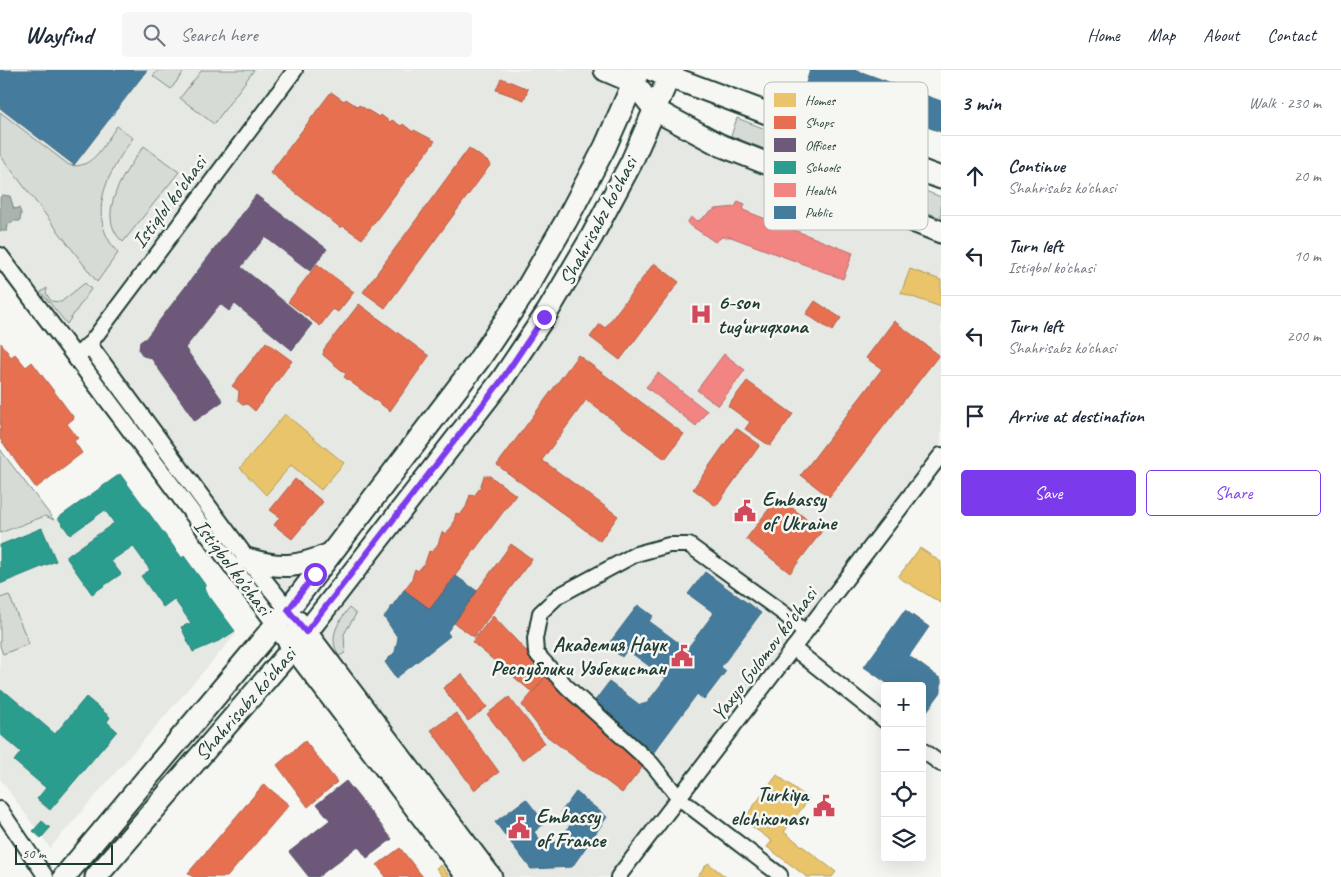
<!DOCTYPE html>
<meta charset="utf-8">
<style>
:root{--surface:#fff;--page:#f6f6f7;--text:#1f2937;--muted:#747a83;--line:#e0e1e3;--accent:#7c3aed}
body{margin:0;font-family:Caveat,sans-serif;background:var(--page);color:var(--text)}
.controls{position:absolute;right:15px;bottom:15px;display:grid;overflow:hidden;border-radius:5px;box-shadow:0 5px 20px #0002}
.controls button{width:45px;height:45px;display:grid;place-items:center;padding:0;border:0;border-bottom:1px solid var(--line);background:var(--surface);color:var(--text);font:25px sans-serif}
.scale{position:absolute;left:15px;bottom:12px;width:98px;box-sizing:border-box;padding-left:5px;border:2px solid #1f3d34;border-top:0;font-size:14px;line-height:18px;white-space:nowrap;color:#1f3d34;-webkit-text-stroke:4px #f6f6f2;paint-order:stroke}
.stop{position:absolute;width:15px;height:15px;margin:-11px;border:4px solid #7c3aed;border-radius:50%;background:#fff}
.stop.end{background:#7c3aed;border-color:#fff;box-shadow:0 1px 5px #0008}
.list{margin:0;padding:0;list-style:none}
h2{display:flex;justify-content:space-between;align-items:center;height:65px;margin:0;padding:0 20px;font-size:21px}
h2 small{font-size:16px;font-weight:400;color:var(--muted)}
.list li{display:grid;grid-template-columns:32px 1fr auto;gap:15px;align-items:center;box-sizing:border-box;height:80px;padding:0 20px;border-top:1px solid var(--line)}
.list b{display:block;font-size:19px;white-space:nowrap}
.list p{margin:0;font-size:16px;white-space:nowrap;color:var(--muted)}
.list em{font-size:16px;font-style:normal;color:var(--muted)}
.actions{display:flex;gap:10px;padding:15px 20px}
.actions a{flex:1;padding:11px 0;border:1px solid var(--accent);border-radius:5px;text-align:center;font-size:18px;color:var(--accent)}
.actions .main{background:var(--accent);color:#fff}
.icon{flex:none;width:28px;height:28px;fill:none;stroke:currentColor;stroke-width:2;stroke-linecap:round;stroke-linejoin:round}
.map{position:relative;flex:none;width:941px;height:807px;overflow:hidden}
header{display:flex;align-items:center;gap:30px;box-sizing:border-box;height:70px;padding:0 25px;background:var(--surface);border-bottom:1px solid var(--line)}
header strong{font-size:24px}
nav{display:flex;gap:28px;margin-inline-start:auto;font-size:18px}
.search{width:350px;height:45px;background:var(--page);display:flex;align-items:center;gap:12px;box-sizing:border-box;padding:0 18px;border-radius:5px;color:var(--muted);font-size:19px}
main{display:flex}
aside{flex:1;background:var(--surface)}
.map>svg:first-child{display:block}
.built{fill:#e6e8e4}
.green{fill:#d6dbd6;stroke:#7a8c85}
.water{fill:#aab3ae;stroke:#72847d}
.homes{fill:#e9c46a;stroke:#ac9c5a}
.shops{fill:#e76f51;stroke:#ab6048}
.offices{fill:#6d597a;stroke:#565165}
.schools{fill:#2a9d8f;stroke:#278074}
.health{fill:#f28482;stroke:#b36f6b}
.public{fill:#457b9d;stroke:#3a687e}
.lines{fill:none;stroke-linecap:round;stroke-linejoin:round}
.minor-casing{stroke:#1f3d34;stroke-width:18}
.tertiary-casing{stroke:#1f3d34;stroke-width:20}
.primary-casing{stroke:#1f3d34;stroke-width:25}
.minor{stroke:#f6f6f2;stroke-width:14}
.tertiary{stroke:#f6f6f2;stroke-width:16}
.primary{stroke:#f6f6f2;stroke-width:21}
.route{stroke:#7c3aed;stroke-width:6}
.labels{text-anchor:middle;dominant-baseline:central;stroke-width:5;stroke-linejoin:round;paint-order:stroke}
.street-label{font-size:21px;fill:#1f3d34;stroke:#f6f6f2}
.poi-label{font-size:21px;font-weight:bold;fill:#1f3d34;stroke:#f6f6f2;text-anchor:start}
.key{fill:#f6f6f2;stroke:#b6beb9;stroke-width:1}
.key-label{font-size:14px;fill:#1f3d34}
</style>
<header>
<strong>Wayfind</strong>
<div class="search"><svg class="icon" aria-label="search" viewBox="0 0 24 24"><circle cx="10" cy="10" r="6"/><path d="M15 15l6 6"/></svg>Search here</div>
<nav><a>Home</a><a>Map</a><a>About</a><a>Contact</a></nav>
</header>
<main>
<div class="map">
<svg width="941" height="807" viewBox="0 0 941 807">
<rect width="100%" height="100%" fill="#f6f6f2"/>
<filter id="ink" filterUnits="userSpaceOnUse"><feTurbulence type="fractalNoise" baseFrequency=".02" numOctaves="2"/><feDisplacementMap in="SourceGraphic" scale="10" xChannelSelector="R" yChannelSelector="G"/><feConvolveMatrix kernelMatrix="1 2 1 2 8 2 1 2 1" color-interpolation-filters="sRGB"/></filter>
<g filter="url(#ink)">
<g class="built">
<path d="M0,0h605l28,12 -67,139 -290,404 -276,-369z"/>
<path d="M655,40l286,122v223l-323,422h-127l-185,-244 195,-252z"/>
<path d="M120,404l62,83 2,-1 22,30 -2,3 32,45 -186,214 -50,-69v-245l44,-17 11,3z"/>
</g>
<g class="green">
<path d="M158,0h27l-14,19 -18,-13z"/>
<path d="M202,0h52l-40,54 -34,-26z"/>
<path d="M0,42l69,53c24,6 36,-23 48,-39l16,12c-25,35 -49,76 -15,115l-21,29 -97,-127z"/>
<path d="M737,48l204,79v21l-210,-82z"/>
<path d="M144,76l35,26 -56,70c-30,-27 3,-72 21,-96z"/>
<path d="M85,213l6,6 -24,35 -26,-32 6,-4 -1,5 5,8 10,1z"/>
<path d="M0,379l5,7 49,64 -9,-4 -45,17z"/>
<path d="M9,525l20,49 -26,10 -3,-8v-48z"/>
<path d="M349,538l7,6 -12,20 1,19 -6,3c-11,-19 -2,-32 10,-48z"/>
</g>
<path class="water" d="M2,125l8,1 4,13 5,-1 2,5 -1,8h-7l-5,4 -1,6h-7v-34z"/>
<g class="homes">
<path d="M910,199l31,11v27l-40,-14z"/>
<path d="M285,344l59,49 -23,27 -30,-25 -25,30 -26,-27z"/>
<path d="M920,478l21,14v41l-43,-26z"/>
<path d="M777,705l32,24 -25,33 52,40 -4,5h-25l-40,-30 5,-6 -29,-21z"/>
<path d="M708,793l18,14h-29z"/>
<path d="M441,795l9,12h-7l-7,-9z"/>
</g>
<g class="shops">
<path d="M501,8l27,11 -4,11 -28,-10z"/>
<path d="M331,22l13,9 2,-2 12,8 1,-2 20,12 2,-2 9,7 2,-2 9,6 2,-2 10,8 1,-2 21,11 -73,98 -19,-13 -2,2 -71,-55z"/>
<path d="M469,78l22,16 -106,144 -22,-16z"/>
<path d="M654,193l25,19 -59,78 -30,-23 10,-13 5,4z"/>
<path d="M317,194l37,28 -16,20 -5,-3 -13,17 -32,-24z"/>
<path d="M815,231l26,17 -9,13 -26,-17z"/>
<path d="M359,234l70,52 -39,55 -46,-34 2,-3 -23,-19 1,-6z"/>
<path d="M894,251l45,34 -110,142 -28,-22 81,-106 -16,-11z"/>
<path d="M266,272l26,19 -37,50 -8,-7 -4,1 -5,-4 1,-10 -7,-5z"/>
<path d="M1,273l10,14 4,-3 11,13 6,-5 42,56 -7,6 11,14 -4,3 8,12 -46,35 -36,-49z"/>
<path d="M578,285l106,79 -19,25 -79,-59 -44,60 76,56 -18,25 -103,-76z"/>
<path d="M747,311l46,33 -23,32 -25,-17 5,-7 -22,-16z"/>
<path d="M736,358l24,17 -44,61 -23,-17z"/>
<path d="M484,406h6l26,19 -86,114 -26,-19 7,-9 4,-12 3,2 7,-8 4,-12 3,1 6,-8 4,-12 4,2 7,-9 3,-12 4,2 6,-8 4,-12 4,1 6,-8z"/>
<path d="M295,409l28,23 -31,37 -18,-14 6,-8 -10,-7z"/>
<path d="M778,427l44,34 -32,42 -44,-34z"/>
<path d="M511,474l21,15 -58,78 -20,-14z"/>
<path d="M493,546l55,58 -15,19 -61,-51z"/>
<path d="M462,604l25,33 -19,14 -25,-33z"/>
<path d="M548,604l98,89 -24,30 -78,-59 -22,-29z"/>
<path d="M509,627l36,46 -23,17 -35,-46z"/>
<path d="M456,643l43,59 -25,18 -43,-60z"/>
<path d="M305,671l32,41 -29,25 -31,-42z"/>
<path d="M264,714l25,21 -62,72h-34l-5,-4z"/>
<path d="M400,778l23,29h-37l-9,-12z"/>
</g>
<g class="offices">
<path d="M256,125l71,54 -17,22 -45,-34 -24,30 71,57 -20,26 -57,-46 -6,7 -9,-7 -35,44 38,53 -28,20 -44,-63 -8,-2 -4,-6 1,-8 6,-4z"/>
<path d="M346,711l46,58 -25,19 -9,-12 -40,31h-9l-20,-25 41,-32 -13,-16z"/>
</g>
<g class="schools">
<path d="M120,404l62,84 2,-2 22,30 -2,3 31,42 -14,9 -28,12 -12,-25 10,-4 -17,-24 -11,8 -22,-31 9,-6 -17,-24 -22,15 10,13 -29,20 -26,-37 48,-34 -9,-13 -35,25 -12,-17z"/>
<path d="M42,458l14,33 -56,23v-39z"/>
<path d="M0,620l8,4 47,40 31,-37 24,20 -3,5 10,9 -67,79 -13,-11 9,-11 -32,-27 7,-9 -21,-18z"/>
<path d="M42,751l8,7 -9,10 -8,-7z"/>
</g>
<g class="health">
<path d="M738,131l7,3 -2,6 110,43 -10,26 -112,-42h-9l-7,5 -28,-19 4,-6 7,4 17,-12 20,-2z"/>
<path d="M724,284l21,16 -27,36 -21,-16z"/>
<path d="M658,303l49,38 -11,15 -50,-39z"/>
</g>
<g class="public">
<path d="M0,0h147l-73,95 -74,-57z"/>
<path d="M810,0h46l85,31v31l-135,-49z"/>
<path d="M705,502l56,41 -40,54 5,4 -22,29 -7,-6 -43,58 -63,-46 18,-24 31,23 7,-2 19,-25 -39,-28 -5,7 -15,-11 31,-41 15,11 -4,5 38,28 27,-36 -26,-19z"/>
<path d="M456,506l21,15 -30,41 3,4 -54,42 -11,-16 10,-10 3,-14 -14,-21 20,-27 26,19z"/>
<path d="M905,540l24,17 -20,29 32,23v13l-14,19 -5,-3v-22h-31l-27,-19z"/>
<path d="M576,722l31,25 -35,50 -41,2 -36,-47 31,-23 19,24 -11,9 8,10h16l15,-21 -12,-9z"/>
</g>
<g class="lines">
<g class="minor-casing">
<g id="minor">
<path d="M89,275l206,-275"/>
<path d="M793,578l92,73"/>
<path d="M922,680l19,14"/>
<path d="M0,739l46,68"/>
<path d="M618,807l323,-422"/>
<path d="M779,807l1,-2 -101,-77 -27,-34 -85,-77 -31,-34 -1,-14 5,-26 18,-17 78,-42 33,-9h20l94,68 22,19"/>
</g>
</g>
<g class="tertiary-casing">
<g id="tertiary">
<path d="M0,186l276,369"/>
<path d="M76,288l13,-13 158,214 41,51"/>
</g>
</g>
<g class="primary-casing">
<g id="primary">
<path d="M605,0l28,12 22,28 65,35 221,87"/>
<path d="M652,0l289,108"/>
<path d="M247,489c34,10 49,9 83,-5"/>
<path d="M298,552l193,255"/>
<path d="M285,566l183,241"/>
<path d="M64,807l224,-267 190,-249 46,-68 42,-72 39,-74 34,-77"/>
<path d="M96,807l210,-244 195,-252 47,-70 43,-73 40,-75 41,-93"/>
</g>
</g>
<use href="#minor" class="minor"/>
<use href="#tertiary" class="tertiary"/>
<use href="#primary" class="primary"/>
</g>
</g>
<g class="lines" filter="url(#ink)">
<path class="route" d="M315,504l-27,36 18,22 195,-251 43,-64"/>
</g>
<defs>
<g id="hospital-bare" transform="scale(1.725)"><path d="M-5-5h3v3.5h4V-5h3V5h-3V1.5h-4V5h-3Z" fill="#d1495b" stroke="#f6f6f2" stroke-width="2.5" paint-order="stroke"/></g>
<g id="civic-bare" transform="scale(1.725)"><path d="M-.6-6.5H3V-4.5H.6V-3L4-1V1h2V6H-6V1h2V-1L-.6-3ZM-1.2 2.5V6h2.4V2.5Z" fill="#d1495b" stroke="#f6f6f2" stroke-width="2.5" paint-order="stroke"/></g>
</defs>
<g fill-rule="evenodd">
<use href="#hospital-bare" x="701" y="244"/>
<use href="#civic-bare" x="745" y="441"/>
<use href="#civic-bare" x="682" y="586"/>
<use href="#civic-bare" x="824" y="736"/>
<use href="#civic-bare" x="519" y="758"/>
</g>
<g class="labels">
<g class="street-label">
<text transform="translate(169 132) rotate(-53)">Istiqlol ko'chasi</text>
<text transform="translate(598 151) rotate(-62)">Shahrisabz ko'chasi</text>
<text transform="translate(233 497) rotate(53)">Istiqbol ko'chasi</text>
<text transform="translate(764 584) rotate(-53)">Yaxyo Gulomov ko'chasi</text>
<text transform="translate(245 634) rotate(-49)">Shahrisabz ko'chasi</text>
</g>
<g class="poi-label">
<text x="718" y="232">6-son<tspan x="718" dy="24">tug‘uruqxona</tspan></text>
<text x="762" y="429">Embassy<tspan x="762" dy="24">of Ukraine</tspan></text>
<text x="666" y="574" text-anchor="end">Академия Наук<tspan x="666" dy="24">Республики Узбекистан</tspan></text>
<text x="808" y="724" text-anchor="end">Turkiya<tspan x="808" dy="24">elchixonası</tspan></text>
<text x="536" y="746">Embassy<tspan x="536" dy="24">of France</tspan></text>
</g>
</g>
<rect x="764" y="12" width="164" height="148" rx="8" class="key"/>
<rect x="774" y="23" width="22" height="14" fill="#e9c46a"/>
<rect x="774" y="46" width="22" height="13" fill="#e76f51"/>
<rect x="774" y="68" width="22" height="14" fill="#6d597a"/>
<rect x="774" y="91" width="22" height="13" fill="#2a9d8f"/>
<rect x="774" y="113" width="22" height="14" fill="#f28482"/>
<rect x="774" y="136" width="22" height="13" fill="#457b9d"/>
<g class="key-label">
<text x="805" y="35">Homes</text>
<text x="805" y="57">Shops</text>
<text x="805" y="80">Offices</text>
<text x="805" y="102">Schools</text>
<text x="805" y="125">Health</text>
<text x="805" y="147">Public</text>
</g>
</svg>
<div class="controls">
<button>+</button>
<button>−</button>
<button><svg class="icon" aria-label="locate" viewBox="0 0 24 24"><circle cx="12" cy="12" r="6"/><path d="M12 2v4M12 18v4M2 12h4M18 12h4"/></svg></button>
<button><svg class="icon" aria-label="layers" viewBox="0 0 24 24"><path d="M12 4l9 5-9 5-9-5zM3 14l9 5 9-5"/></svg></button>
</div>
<div class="scale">50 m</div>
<div class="stop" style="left:315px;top:504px"></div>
<div class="stop end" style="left:544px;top:247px"></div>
</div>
<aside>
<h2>3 min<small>Walk · 230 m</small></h2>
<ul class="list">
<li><svg class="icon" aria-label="ahead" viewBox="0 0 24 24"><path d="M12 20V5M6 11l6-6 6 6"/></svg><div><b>Continue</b><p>Shahrisabz ko'chasi</p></div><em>20 m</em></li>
<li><svg class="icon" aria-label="left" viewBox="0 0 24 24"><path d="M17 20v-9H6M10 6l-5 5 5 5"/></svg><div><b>Turn left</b><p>Istiqbol ko'chasi</p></div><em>10 m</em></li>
<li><svg class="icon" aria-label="left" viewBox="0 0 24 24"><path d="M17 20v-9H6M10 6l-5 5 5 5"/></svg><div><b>Turn left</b><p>Shahrisabz ko'chasi</p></div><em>200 m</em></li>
<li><svg class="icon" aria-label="arrive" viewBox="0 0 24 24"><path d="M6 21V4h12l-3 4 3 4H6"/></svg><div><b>Arrive at destination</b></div></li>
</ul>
<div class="actions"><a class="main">Save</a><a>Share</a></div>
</aside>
</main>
